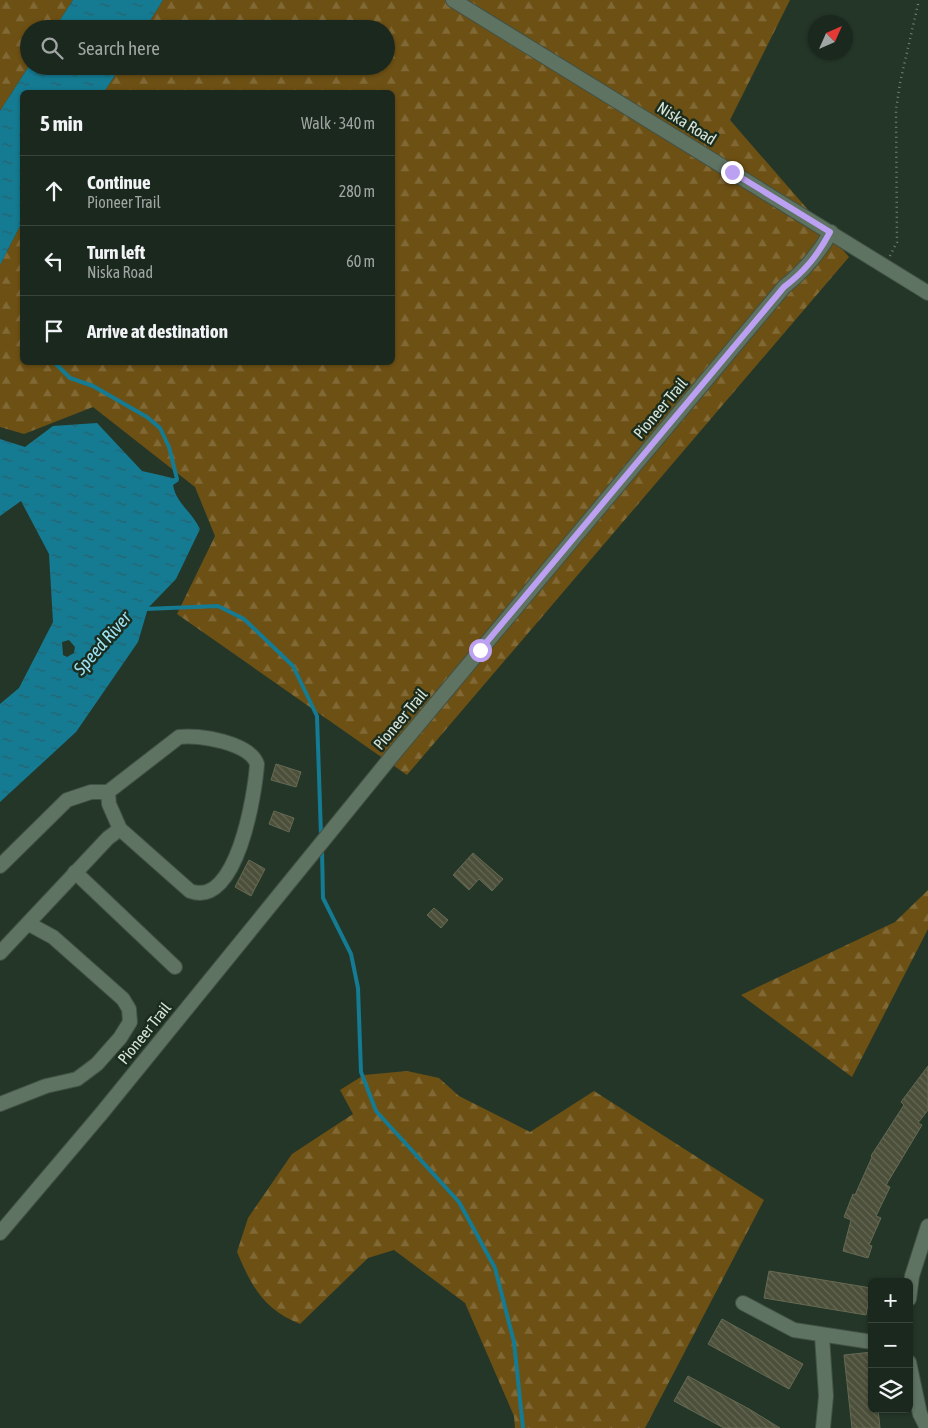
<!DOCTYPE html>
<meta charset="utf-8">
<style>
:root{--surface:#1b281e;--page:#243027;--text:#f1f3f6;--muted:#a0a6a4;--line:#39443c}
body{margin:0;font-family:"Asap Condensed",sans-serif;background:var(--page);color:var(--text)}
.controls{position:absolute;right:15px;bottom:15px;display:grid;overflow:hidden;border-radius:8px;box-shadow:0 1px 4px #0004}
.controls button{width:45px;height:45px;display:grid;place-items:center;padding:0;border:0;border-bottom:1px solid var(--line);background:var(--surface);color:var(--text);font:25px sans-serif}
.compass{position:absolute;left:808px;top:15px;width:45px;height:45px;border-radius:50%;background:var(--surface);box-shadow:0 1px 4px #0004;rotate:45deg}
.stop{position:absolute;width:15px;height:15px;margin:-11px;border:4px solid #bca0f2;border-radius:50%;background:#fff}
.stop.end{background:#bca0f2;border-color:#fff;box-shadow:0 1px 5px #0008}
.list{margin:0;padding:0;list-style:none}
h2{display:flex;justify-content:space-between;align-items:center;height:65px;margin:0;padding:0 20px;font-size:21px}
h2 small{font-size:16px;font-weight:400;color:var(--muted)}
.list li{display:grid;grid-template-columns:32px 1fr auto;gap:15px;align-items:center;box-sizing:border-box;height:70px;padding:0 20px;border-top:1px solid var(--line)}
.list b{display:block;font-size:19px;white-space:nowrap}
.list p{margin:0;font-size:16px;white-space:nowrap;color:var(--muted)}
.list em{font-size:16px;font-style:normal;color:var(--muted)}
.icon{flex:none;width:28px;height:28px;fill:none;stroke:currentColor;stroke-width:2;stroke-linecap:round;stroke-linejoin:round}
.map{position:relative;flex:none;width:928px;height:1428px;overflow:hidden}
.search{position:absolute;background:var(--surface);box-shadow:0 1px 4px #0004;left:20px;top:20px;width:375px;height:55px;display:flex;align-items:center;gap:12px;box-sizing:border-box;padding:0 18px;border-radius:28px;color:var(--muted);font-size:19px}
.panel{position:absolute;background:var(--surface);box-shadow:0 1px 4px #0004;left:20px;top:90px;width:375px;height:275px;border-radius:8px}
.map>svg:first-child{display:block}
.forest{fill:url(#forest-firs)}
.water{fill:url(#water-ripples);fill-rule:evenodd}
.lines{fill:none;stroke-linecap:round;stroke-linejoin:round}
.stream{stroke:#147b93;stroke-width:4}
.building{fill:url(#building-back-hatch);stroke:#666a53}
.minor-casing{stroke:#415145;stroke-width:16}
.path{stroke:#748377;stroke-width:2.5;stroke-dasharray:1 4;stroke-linecap:butt}
.minor{stroke:#5f7362;stroke-width:14}
.route{stroke:#bca0f2;stroke-width:6}
.labels{text-anchor:middle;dominant-baseline:central;stroke-width:5;stroke-linejoin:round;paint-order:stroke}
.street-label{font-size:16px;fill:#d9e4da;stroke:#1a2c1e}
.water-label{font-size:18px;font-style:italic;fill:#9fe3f7;stroke:#1a2c1e}
</style>
<div class="map">
<svg width="928" height="1428" viewBox="0 0 928 1428">
<defs>
<pattern id="forest-firs" width="22" height="20" patternUnits="userSpaceOnUse" patternTransform="scale(1.25)"><rect width="22" height="20" fill="#6d5014"/><path d="M5 1l3.5 6h-7zM16 11l3.5 6h-7z" fill="#816936"/></pattern>
<pattern id="water-ripples" width="26" height="14" patternUnits="userSpaceOnUse" patternTransform="scale(1.25)"><rect width="26" height="14" fill="#147b93"/><path d="M2 4q2-2 4 0t4 0M15 11q2-2 4 0t4 0" fill="none" stroke="#28626e"/></pattern>
<pattern id="building-back-hatch" width="6" height="6" patternUnits="userSpaceOnUse" patternTransform="scale(1.25)"><rect width="6" height="6" fill="#4c4f39"/><path d="M-1 5l2 2M0 0l6 6M5-1l2 2" fill="none" stroke="#656855"/></pattern>
</defs>
<rect width="100%" height="100%" fill="#243628"/>
<g class="forest">
<path d="M0,0h73l-19,29h-25v37l-29,45z"/>
<path d="M163,0h627l-60,120 119,137 -442,518 -230,-161 38,-78 -20,-49 -102,-80 -69,27 -24,-7v-162l22,-43v140h370v-270h-288l17,-26h265v-37h-241z"/>
<path d="M928,890v39l-76,148 -111,-82 154,-73z"/>
<path d="M407,1071l32,7 20,18 71,36 64,-41 170,109 -119,228h-130l-1,-12 -49,-113 -71,-53 -26,8 -68,66c-37,-15 -48,-37 -63,-72l11,-34 44,-64 61,-40 -13,-24 24,-15z"/>
</g>
<g class="water">
<path d="M73,0h90l-18,29h-91z"/>
<path d="M29,66h92l-17,26h-82v130l-22,43v-154z"/>
<path d="M97,423l45,48 35,8 2,2 -6,4c3,18 19,27 27,44l-24,50 -28,29 -10,34 -62,90 -76,70v-98l19,-16 34,-66 -4,-68 -28,-53 -21,15v-77l25,8 28,-21zM69,640l6,7 -1,6 -7,4 -4,-2 -1,-13z"/>
</g>
<g class="lines">
<g class="stream">
<path d="M54,362l16,16 23,8 54,31 13,11 9,19 8,32 -4,2"/>
<path d="M145,609l73,-3 26,13 49,47 24,50 4,119"/>
<path d="M322,850l1,48 28,56 7,34 3,84 15,39 83,91 36,66 19,74 9,86"/>
</g>
</g>
<g class="building">
<path d="M276,764l25,8 -5,15 -25,-7z"/>
<path d="M274,811l20,7 -5,14 -20,-8z"/>
<path d="M473,853l30,26 -11,12 -13,-12 -10,11 -16,-15z"/>
<path d="M249,860l16,9 -14,27 -16,-9z"/>
<path d="M434,908l14,12 -7,8 -14,-13z"/>
<path d="M928,1066v44l-10,13 4,2 -36,60 4,2 -14,29 5,2 -12,27 3,1 -4,12 -25,-7 8,-31 -7,-3 9,-23 2,1 17,-38 -1,-1 33,-51 -3,-3z"/>
<path d="M769,1271l102,17 -5,27 -102,-17z"/>
<path d="M722,1319l81,45 -14,25 -81,-45z"/>
<path d="M872,1352v57h6l2,19h-28l-8,-73z"/>
<path d="M688,1376l61,33 31,19h-56l-50,-27z"/>
</g>
<g class="lines">
<g class="minor-casing">
<g id="minor">
<path d="M453,0l475,293"/>
<path d="M0,866l67,-66 24,-8h17l71,-55c20,-3 71,6 78,27 -2,30 -20,145 -67,127l-70,-62 -11,-25 -1,-12"/>
<path d="M75,872l100,95"/>
<path d="M0,953l108,-115 12,-9"/>
<path d="M0,1104l46,-18 31,-7 20,-15 23,-26 10,-16 -1,-13 -6,-10 -70,-62 -24,-13"/>
<path d="M0,1233l101,-119 291,-358 392,-469c20,-16 34,-32 47,-55"/>
<path d="M909,1299l3,-23 16,-50"/>
<path d="M743,1303l51,27 78,12"/>
<path d="M822,1336l4,60 -3,32"/>
<path d="M909,1362l11,52 7,14"/>
</g>
</g>
<path class="path" d="M890,256l7,-14 -1,-132 4,-27 19,-83"/>
<use href="#minor" class="minor"/>
</g>
<g class="lines">
<path class="route" d="M480,650l304,-363c21,-16 34,-32 46,-55l-98,-60"/>
</g>
<g class="labels">
<g class="street-label">
<text transform="translate(687 123) rotate(32)">Niska Road</text>
<text transform="translate(660 408) rotate(-50)">Pioneer Trail</text>
<text transform="translate(400 719) rotate(-50)">Pioneer Trail</text>
<text transform="translate(144 1033) rotate(-51)">Pioneer Trail</text>
</g>
<g class="water-label">
<text transform="translate(102 643) rotate(-49)">Speed River</text>
</g>
</g>
</svg>
<div class="controls">
<button>+</button>
<button>−</button>
<button><svg class="icon" aria-label="layers" viewBox="0 0 24 24"><path d="M12 4l9 5-9 5-9-5zM3 14l9 5 9-5"/></svg></button>
</div>
<svg class="compass" viewBox="-18 -18 36 36"><path d="M0-13l5 13h-10z" fill="#e53935"/><path d="M0 13l5-13h-10z" fill="#a0a6a4"/></svg>
<div class="stop" style="left:480px;top:650px"></div>
<div class="stop end" style="left:732px;top:172px"></div>
<div class="search"><svg class="icon" aria-label="search" viewBox="0 0 24 24"><circle cx="10" cy="10" r="6"/><path d="M15 15l6 6"/></svg>Search here</div>
<section class="panel">
<h2>5 min<small>Walk · 340 m</small></h2>
<ul class="list">
<li><svg class="icon" aria-label="ahead" viewBox="0 0 24 24"><path d="M12 20V5M6 11l6-6 6 6"/></svg><div><b>Continue</b><p>Pioneer Trail</p></div><em>280 m</em></li>
<li><svg class="icon" aria-label="left" viewBox="0 0 24 24"><path d="M17 20v-9H6M10 6l-5 5 5 5"/></svg><div><b>Turn left</b><p>Niska Road</p></div><em>60 m</em></li>
<li><svg class="icon" aria-label="arrive" viewBox="0 0 24 24"><path d="M6 21V4h12l-3 4 3 4H6"/></svg><div><b>Arrive at destination</b></div></li>
</ul>
</section>
</div>
